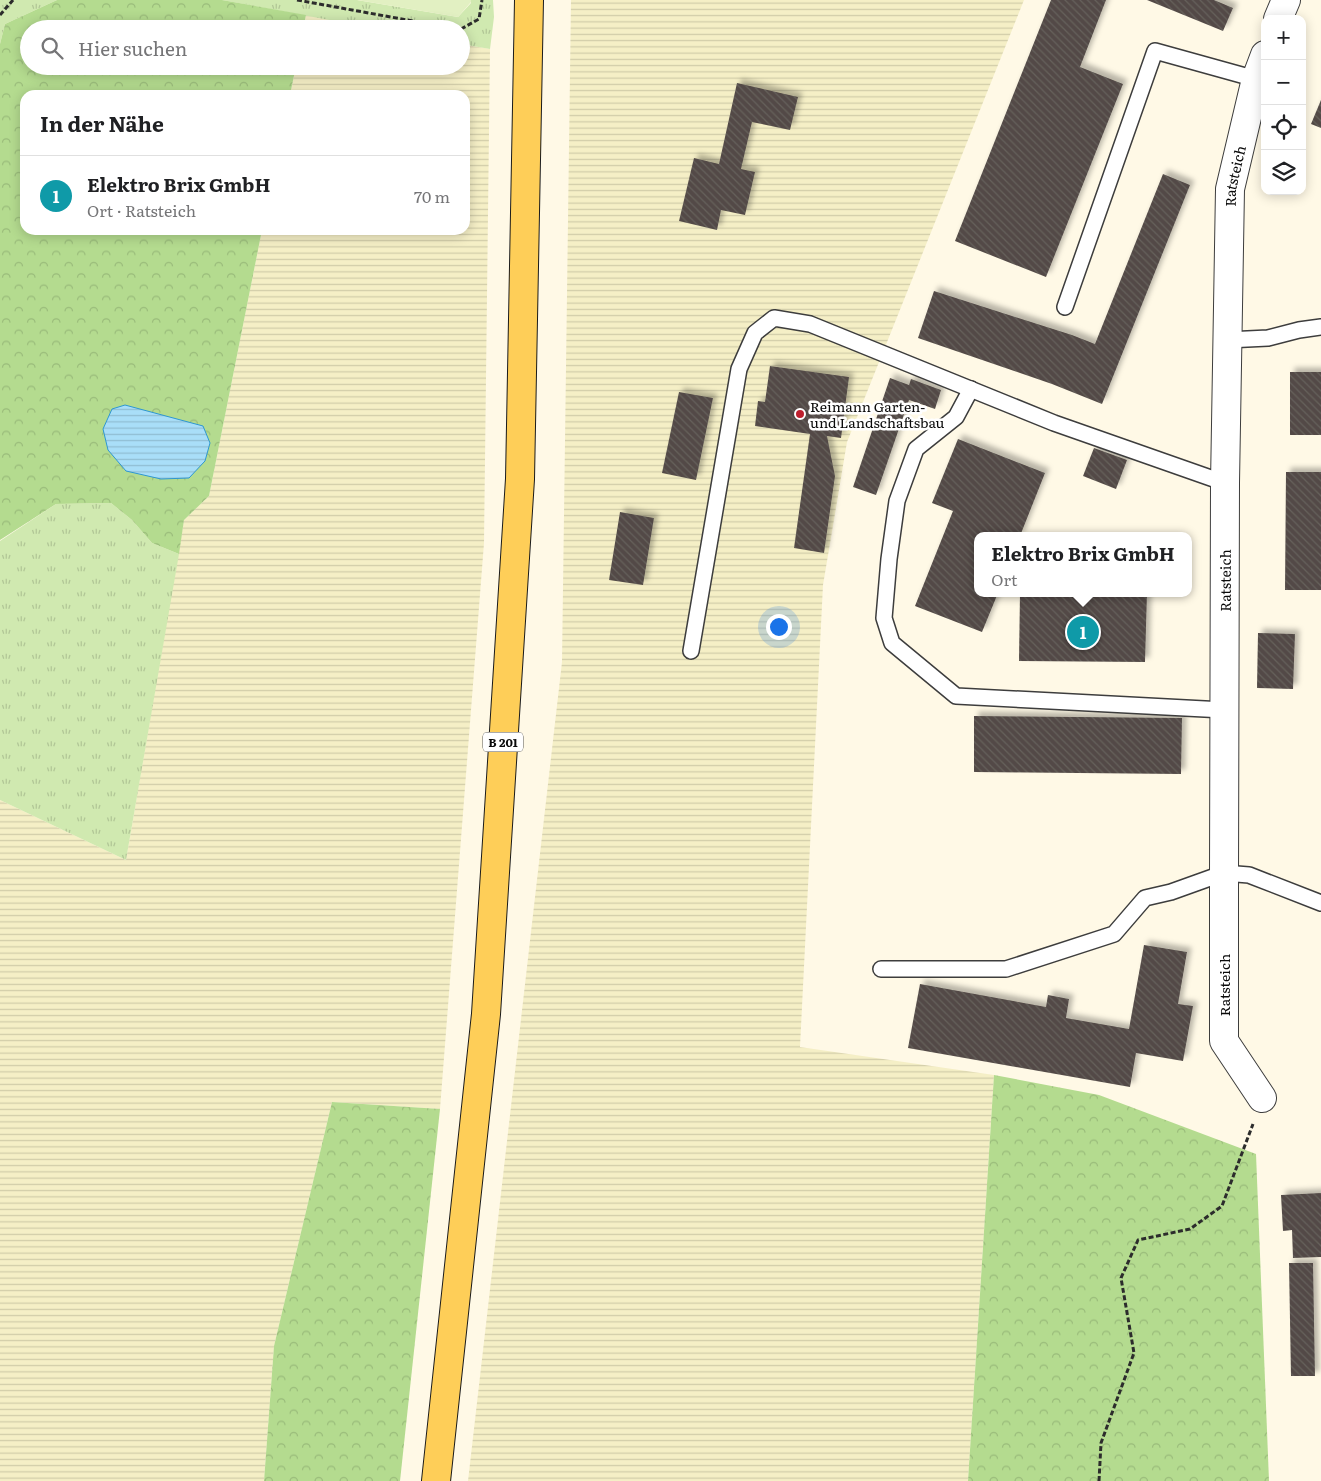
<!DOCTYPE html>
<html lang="de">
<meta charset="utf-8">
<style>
:root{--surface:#fff;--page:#f6f6f6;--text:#202124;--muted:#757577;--line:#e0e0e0;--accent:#2563eb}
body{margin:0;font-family:Literata,serif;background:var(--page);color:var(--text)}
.controls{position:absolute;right:15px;top:15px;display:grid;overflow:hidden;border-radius:10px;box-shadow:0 2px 12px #0003}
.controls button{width:45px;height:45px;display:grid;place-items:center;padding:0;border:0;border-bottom:1px solid var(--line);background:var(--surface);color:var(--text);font:25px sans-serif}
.you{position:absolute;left:778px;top:626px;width:18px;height:18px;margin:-12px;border:4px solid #fff;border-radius:50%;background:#1a73e8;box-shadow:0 0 0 8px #1a73e833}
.badge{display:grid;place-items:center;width:32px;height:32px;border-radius:50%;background:var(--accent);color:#fff;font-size:16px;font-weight:700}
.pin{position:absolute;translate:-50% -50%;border:2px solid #fff;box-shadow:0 1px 5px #0006}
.popup{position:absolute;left:974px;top:532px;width:218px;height:65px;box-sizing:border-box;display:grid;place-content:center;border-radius:10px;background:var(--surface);filter:drop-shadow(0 1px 4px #0005);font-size:16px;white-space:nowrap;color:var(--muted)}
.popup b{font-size:19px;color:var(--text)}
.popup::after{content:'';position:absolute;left:50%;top:100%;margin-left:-10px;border:10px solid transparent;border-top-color:var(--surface)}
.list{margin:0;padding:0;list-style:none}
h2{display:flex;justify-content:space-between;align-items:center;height:65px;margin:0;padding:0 20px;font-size:21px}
h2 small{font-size:16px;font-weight:400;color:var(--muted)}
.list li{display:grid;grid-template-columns:32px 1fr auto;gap:15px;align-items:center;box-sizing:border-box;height:80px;padding:0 20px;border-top:1px solid var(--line)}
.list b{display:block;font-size:19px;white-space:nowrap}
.list p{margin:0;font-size:16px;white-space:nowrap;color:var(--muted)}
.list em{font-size:16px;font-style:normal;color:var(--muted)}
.icon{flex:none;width:28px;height:28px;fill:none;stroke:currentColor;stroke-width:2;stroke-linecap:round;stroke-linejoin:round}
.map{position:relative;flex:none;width:1321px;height:1481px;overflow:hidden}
.search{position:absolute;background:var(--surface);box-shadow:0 2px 12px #0003;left:20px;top:20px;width:450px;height:55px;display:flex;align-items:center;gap:12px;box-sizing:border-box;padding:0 18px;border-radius:28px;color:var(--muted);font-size:19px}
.panel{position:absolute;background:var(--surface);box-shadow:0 2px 12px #0003;left:20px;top:90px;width:450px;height:145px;border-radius:15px}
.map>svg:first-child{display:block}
.farmland{fill:url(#farmland-rules)}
.grass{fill:url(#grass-tufts)}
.forest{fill:url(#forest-crowns)}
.pitch{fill:#e2f0c2}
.water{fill:url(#water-rules);stroke:#2e97d1}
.building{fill:url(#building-back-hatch);filter:url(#shadow)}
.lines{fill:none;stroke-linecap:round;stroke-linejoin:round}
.service-casing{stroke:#3d3d3d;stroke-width:18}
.minor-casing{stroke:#3d3d3d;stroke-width:30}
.primary-casing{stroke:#1b1b1b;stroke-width:30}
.path{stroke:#2c2c2c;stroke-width:3;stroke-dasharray:5 2.5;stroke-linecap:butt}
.service{stroke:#fff;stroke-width:15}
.minor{stroke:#fff;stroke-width:28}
.primary{stroke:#fece58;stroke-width:28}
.poi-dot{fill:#bd1f2d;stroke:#fff;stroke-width:2}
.labels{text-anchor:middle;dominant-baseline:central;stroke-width:5;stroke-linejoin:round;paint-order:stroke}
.shield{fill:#fff;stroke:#545454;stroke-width:1}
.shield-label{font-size:12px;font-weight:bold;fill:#0a0a0a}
.street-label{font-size:14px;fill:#0a0a0a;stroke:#fff}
.poi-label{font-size:14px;fill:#0a0a0a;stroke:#fff;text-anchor:start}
</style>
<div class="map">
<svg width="1321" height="1481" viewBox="0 0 1321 1481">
<defs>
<pattern id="farmland-rules" width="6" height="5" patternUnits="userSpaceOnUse" patternTransform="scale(1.25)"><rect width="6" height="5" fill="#f5efc6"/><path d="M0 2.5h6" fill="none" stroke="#d1cca9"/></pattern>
<pattern id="grass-tufts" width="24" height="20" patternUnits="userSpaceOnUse" patternTransform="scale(1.25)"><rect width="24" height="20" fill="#d0e9b0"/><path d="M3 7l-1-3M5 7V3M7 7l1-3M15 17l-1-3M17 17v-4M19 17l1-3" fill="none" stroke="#b1c696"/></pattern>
<pattern id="forest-crowns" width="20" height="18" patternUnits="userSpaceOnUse" patternTransform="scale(1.25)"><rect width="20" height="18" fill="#b4db8f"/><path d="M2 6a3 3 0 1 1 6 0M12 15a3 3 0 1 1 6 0" fill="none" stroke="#99bb7a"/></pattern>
<pattern id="water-rules" width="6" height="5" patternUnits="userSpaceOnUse" patternTransform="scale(1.25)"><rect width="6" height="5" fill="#a9def8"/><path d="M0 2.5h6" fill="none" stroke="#90bdd3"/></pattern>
<pattern id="building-back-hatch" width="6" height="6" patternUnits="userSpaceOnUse" patternTransform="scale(1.25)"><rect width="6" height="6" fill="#524a46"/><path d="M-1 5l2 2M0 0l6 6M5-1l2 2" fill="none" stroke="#66605c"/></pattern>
<filter id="shadow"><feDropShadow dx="4.5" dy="-4.5" stdDeviation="2.5" flood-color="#0004"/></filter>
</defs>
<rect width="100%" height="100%" fill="#fff9e6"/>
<g class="farmland">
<path d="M571,0h453l-177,442 -24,143 -23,462 194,28 -26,406h-500l94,-819z"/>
<path d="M306,15l72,14h-75z"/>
<path d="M461,44l29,5 -6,494 -44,566 -108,-7 -58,244 -10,135h-264v-681l126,60 58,-340 25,-24 53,-266h203v-135h-175l6,-29h165z"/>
</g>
<g class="grass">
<path d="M0,0h57l-52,24 -5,20z"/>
<path d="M222,0h135l101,17 13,-14v-3h22l1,17 -4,32 -29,-5v-15h-83z"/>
<path d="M111,503l21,17 20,23 27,11 -53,306 -126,-60v-259l56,-37z"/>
</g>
<g class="forest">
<path d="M57,0h165l84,15 -3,14h-274v37h267l-6,29h-265v135h237l-53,266 -25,24 -5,34 -27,-11 -20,-23 -21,-17 -55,1 -56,36v-496l5,-20z"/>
<path d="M994,1075l105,20 157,59 13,327h-301z"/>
<path d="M332,1102l108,7 -40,372h-136l10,-135z"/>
</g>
<path class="pitch" d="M357,0h114v2l-13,15z"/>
<path class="water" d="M125,405l78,21 7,17 -5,18 -16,17 -28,1 -35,-8 -18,-21 -5,-21 9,-20z"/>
<g class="building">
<path d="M1051,0h55l-26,67 43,17 -77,193 -91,-36z"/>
<path d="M1147,0h67l19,8 -10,23z"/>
<path d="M737,83l61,14 -8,33 -38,-8 -11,47 14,3 -10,43 -24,-5 -4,20 -38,-9 15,-63 25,6z"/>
<path d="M1321,100v28l-10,-4z"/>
<path d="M1163,174l27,11 -88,219 -50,-20 -134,-46 16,-47 138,44 23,9z"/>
<path d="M770,366l79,11 -8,61 -14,-2 8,40 -11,77 -30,-5 16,-114 -55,-8 3,-25 7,1z"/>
<rect x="1290" y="372" width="31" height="63"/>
<path d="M890,378l19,7 2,-6 30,11 -6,19 -26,-9 -33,95 -23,-8z"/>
<path d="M679,392l34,6 -17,82 -34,-7z"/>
<path d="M958,439l87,34 -25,63h-42v57h20l-16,39 -67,-26 38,-95 -21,-8z"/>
<path d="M1094,448l33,12 -11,29 -33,-13z"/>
<path d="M1286,472h35v118h-36z"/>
<path d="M620,512l34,6 -11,67 -34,-5z"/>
<path d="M1020,593h127l-2,69 -126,-1z"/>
<path d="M1258,633l37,1 -2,55 -36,-1z"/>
<path d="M974,716l208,2 -1,56 -207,-2z"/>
<path d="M1144,945l43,7 -9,52 15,2 -10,55 -47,-8 -6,34 -222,-39 12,-64 126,23 2,-12 21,4 -3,19 63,11z"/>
<path d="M1321,1193v64l-28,1 -1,-28 -9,1 -2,-36z"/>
<path d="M1289,1263h24l2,113h-24z"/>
</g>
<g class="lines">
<g class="service-casing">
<g id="service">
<path d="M1065,307l90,-256 101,28"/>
<path d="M1227,340l41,-2 31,-8 22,-3"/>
<path d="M971,389l-15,28 -40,32 -19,52 -8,58 -5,59 8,25 64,53 268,14"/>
<path d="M691,651l48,-282 16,-36 19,-15 36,6 244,99 171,60"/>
<path d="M881,969h125l108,-35 31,-36 26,-6 53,-19 25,2 72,28"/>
</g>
</g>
<g class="minor-casing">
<g id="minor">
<path d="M1278,19l8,-19"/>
<path id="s1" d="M1262,1098l-38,-57v-168l1,-390 5,-294 26,-110 9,-24"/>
</g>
</g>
<g class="primary-casing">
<path id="primary" d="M436,1481l50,-467 34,-535 9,-479"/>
</g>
<g class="path">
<path d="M297,0l160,29"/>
<path d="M0,15l13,-15"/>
<path d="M461,29l18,-10 3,-19"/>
<path d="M1099,1481l2,-38 33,-90 -13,-75 17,-38 52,-11 32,-23 31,-82"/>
</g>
<use href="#service" class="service"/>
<use href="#minor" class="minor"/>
<use href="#primary" class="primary"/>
</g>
<circle class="poi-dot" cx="800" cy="414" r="5"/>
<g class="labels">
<rect class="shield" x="483" y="732.5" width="40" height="19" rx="4"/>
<g class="shield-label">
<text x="503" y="742">B 201</text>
</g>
<g class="street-label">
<text stroke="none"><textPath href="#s1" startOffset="934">Ratsteich</textPath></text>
<text stroke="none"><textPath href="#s1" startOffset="529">Ratsteich</textPath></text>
<text transform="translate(1224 985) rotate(-90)">Ratsteich</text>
</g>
<g class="poi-label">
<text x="810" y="406">Reimann Garten-<tspan x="810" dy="16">und Landschaftsbau</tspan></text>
</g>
</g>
</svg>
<div class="controls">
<button>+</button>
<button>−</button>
<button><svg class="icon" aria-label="locate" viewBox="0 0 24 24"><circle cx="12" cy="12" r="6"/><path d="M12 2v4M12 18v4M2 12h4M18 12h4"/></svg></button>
<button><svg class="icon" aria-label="layers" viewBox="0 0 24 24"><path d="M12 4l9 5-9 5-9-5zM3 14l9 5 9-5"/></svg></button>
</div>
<div class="you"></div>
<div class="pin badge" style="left:1083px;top:632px;background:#0f9aa8">1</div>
<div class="popup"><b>Elektro Brix GmbH</b>Ort</div>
<div class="search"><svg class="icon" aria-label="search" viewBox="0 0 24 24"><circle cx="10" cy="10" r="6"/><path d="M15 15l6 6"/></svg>Hier suchen</div>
<section class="panel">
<h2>In der Nähe<small></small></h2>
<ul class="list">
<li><span class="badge" style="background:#0f9aa8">1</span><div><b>Elektro Brix GmbH</b><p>Ort · Ratsteich</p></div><em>70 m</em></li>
</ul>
</section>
</div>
